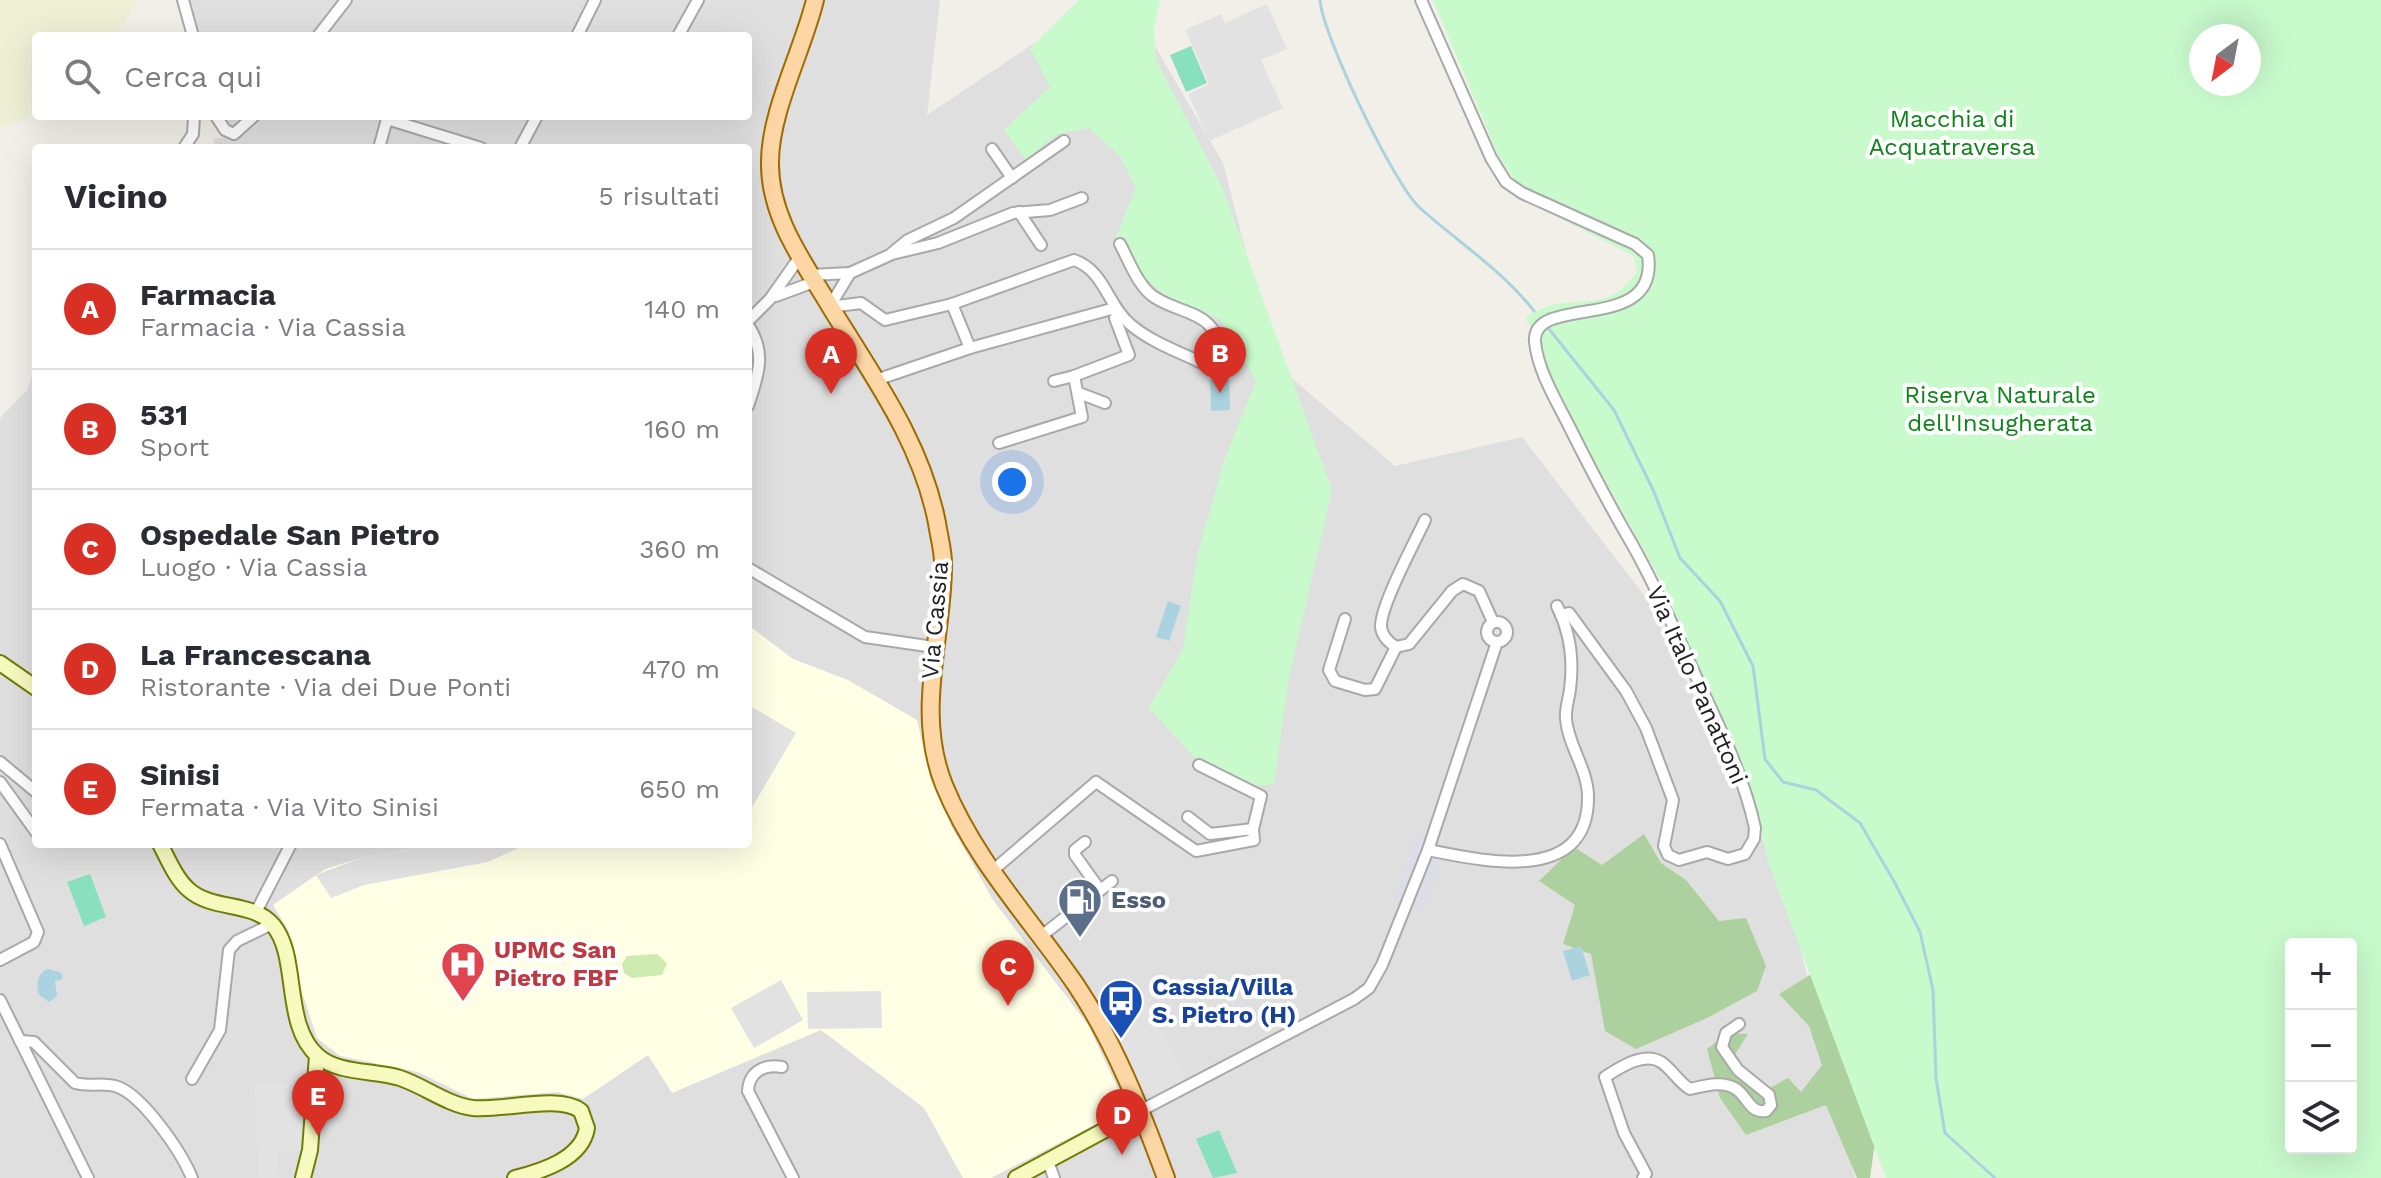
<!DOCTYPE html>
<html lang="it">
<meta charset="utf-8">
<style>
:root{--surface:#fff;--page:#f2f2f3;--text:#2b2b33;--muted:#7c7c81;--line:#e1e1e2;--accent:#d93025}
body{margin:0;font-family:"Work Sans",sans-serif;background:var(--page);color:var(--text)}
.controls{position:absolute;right:24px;bottom:24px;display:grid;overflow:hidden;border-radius:8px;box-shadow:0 8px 32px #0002}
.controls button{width:72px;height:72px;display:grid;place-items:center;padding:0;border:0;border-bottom:2px solid var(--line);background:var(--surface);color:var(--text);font:40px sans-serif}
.compass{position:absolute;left:2189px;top:24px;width:72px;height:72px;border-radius:50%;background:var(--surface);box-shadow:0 8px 32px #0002;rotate:212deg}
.you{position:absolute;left:1012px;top:482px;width:28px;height:28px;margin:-20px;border:6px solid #fff;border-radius:50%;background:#1a73e8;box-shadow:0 0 0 12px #1a73e833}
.badge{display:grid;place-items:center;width:52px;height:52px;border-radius:50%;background:var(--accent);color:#fff;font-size:26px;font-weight:700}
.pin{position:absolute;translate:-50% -66px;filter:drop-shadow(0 2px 4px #0008)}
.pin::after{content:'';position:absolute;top:42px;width:28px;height:24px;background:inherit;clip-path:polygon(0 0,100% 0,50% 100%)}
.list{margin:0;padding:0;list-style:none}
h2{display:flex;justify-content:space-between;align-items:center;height:104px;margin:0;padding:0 32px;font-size:34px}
h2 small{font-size:26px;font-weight:400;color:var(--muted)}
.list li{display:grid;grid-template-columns:52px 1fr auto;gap:24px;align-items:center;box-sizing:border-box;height:120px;padding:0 32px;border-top:2px solid var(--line)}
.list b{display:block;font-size:30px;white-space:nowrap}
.list p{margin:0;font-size:26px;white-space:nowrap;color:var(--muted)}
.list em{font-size:26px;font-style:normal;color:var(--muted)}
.icon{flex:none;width:44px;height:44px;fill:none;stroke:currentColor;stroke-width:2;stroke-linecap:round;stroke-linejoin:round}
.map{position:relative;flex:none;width:2381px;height:1178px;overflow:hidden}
.search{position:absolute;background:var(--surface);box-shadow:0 8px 32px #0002;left:32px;top:32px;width:720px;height:88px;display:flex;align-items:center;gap:20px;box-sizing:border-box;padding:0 28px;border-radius:8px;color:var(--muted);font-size:30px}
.panel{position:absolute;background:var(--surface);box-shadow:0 8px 32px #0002;left:32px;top:144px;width:720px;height:704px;border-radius:8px}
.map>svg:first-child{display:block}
.residential{fill:#e0dfdf}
.education{fill:#ffffe5}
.farmland{fill:#eef0d5}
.grass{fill:#cdebb0}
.forest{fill:#add19e}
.park{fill:#c8facc;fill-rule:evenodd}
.pitch{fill:#88e0be}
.parking{fill:#e2e2e2}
.plaza{fill:#dddde8}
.water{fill:#aad3df}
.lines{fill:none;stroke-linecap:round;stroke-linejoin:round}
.stream{stroke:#aad3df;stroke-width:3}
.street-casing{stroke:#a9a9a9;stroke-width:14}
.secondary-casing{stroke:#707d05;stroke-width:18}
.primary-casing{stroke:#a06b00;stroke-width:20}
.street{stroke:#fff;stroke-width:10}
.secondary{stroke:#f7fabf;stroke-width:14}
.primary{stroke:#fcd6a4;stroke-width:16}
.labels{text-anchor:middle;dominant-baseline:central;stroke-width:8;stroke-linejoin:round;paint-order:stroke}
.park-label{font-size:24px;fill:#0c8416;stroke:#fff}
.street-label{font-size:24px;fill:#222;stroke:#fff}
.service-label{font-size:24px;font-weight:bold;fill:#4e5e75;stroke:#fff;text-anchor:start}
.health-label{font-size:24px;font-weight:bold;fill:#be3a42;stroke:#fff;text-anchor:start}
.transit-label{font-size:24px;font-weight:bold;fill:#164399;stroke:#fff;text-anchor:start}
</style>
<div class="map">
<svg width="2381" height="1178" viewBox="0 0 2381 1178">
<rect width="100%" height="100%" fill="#f2efe9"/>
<path class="residential" d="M190,0h750l-13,115 172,-115 38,15 86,148 52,201 120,102 127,-29 125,162 139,289 69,290h-1855v-760l27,-28 9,-25v479h712v-696h-535l1,-10h11l-5,-22h528v-80h-548z"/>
<path class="education" d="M748,625l45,34 55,21 69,40 13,57 23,52 40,71 95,125 39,83 -136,70h-28l-39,-70 -103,-78 -149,63 -24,-38 -65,44 -26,-7 -84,7 -55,-27 -78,-16 -23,-18 -18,-55 -11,-53 -15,-25 52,-36 39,-12 74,-13h310z"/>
<path class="farmland" d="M0,0h139l-24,36h-79v73l-11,10 -25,9z"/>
<path class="grass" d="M657,954l10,9 -5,12 -30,3 -8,-5 -2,-9 5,-8z"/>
<g class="forest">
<path d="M1644,834l17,29 25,17 33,41 27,-3 20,48 -9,25 -50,27 -71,31 -31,-18 -14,-77 -28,-10 12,-39 -36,-24 35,-34 28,18z"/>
<path d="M1813,973l93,126 -32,50 -4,29h-13l-31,-73 -80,30 -26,-37 -13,-49 21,-16 20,1 -14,22 29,36 25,-14 13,14 21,-27 -13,-39 -30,-32z"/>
</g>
<g class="park">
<path d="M1079,0h81l-6,27 2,33 67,129 109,301 -43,187 -15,107 -26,2 -53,-28 -46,-50 34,-59 14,-93 28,-98 31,-77 -36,-62 -51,-21 -45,-38 -9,-20 21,-52 -16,-32 -31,-28 -32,6 -31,25 -22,-29 46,-43 -20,-39z"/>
<path d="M1433,0h948v1178h-495l-117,-313c-12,-63 -38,-126 -65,-185 -10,-24 -33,-51 -31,-78l-109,-195 -38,-90c9,-5 20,-12 30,-13 39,-6 54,4 81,-32l-3,-16 -98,-50 -35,-44zM2201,36h48v48h-48zM2291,944h60v204h-60z"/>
</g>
<g class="pitch">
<path d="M1191,46l16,37 -21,9 -16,-37z"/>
<path d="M90,874l16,43 -22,9 -17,-44z"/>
<path d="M1219,1130l18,43 -24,5 -17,-39z"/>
</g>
<g class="parking">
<path d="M1267,4l20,45 -26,11 22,48 -74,33 -21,-47 21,-10 -24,-54 36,-16 4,9z"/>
<path d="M750,706l46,27 -48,81v-105z"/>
<path d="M438,844h89l-39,18 -124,23 -33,13 -15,-23 48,-18z"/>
<path d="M1164,979l7,12 -24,12 40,79 -42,20 -40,-85z"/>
<path d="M781,980l22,40 -49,28 -23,-40z"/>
<path d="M881,991l1,37 -74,1 -1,-37z"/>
<path d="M303,1083v69l-26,-1 2,27h-20l-5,-93z"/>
</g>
<path class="plaza" d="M1417,835l30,11 -24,65 -30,-11z"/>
<g class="water">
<path d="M1229,374l1,36 -19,1 -1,-36z"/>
<path d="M1168,601l13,5 -12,35 -13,-4z"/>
<path d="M1581,946l9,29 -18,6 -9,-30z"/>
<path d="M48,969l12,3 3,4 -2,4 -6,1 2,15 -8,6 -10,-7c-3,-10 -2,-22 9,-26z"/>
</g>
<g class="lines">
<g class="stream">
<path d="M1320,0c2,34 74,185 100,208 39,35 82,62 114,103"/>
<path d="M1549,329l65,81 40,82 26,66 40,43 33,65 12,93 18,23 33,8 44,33 35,60 25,49 13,58 3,88 9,55 50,45"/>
</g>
<g class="street-casing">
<g id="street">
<path d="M183,0l10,36"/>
<path d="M1421,0l70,158 15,24 16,11 113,51 13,11c12,81 -117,37 -113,87 3,29 21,58 34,84 20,40 40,79 63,118 25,44 45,91 66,137 22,47 46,96 57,147l-1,11 -9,15 -17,5 -21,-7 -28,8 -11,-5 -4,-9 9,-46 -27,-72 -20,-37 -57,-78 -8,2"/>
<path d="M318,36l28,-36"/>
<path d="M577,36l18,-36"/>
<path d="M678,36l20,-36"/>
<path d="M216,116l9,14 9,4 20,-18"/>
<path d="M184,148l9,-14 1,-18"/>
<path d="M379,148l8,-29 94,29"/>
<path d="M520,148l17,-32"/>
<path d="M992,149l20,29"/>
<path d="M1019,212l22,33"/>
<path d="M892,253l16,-13 46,-22 110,-77"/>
<path d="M810,275l40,-2 42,-19 46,-11 75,-30 37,-3 32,-12"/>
<path d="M776,296l38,-14"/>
<path d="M952,304l18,44"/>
<path d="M830,306l20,-33"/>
<path d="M830,307l31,-4 24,17 67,-16 122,-44c31,11 33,45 57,65 21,18 54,29 79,42l7,1 6,-9c-7,-51 -38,-42 -69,-62 -16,-11 -25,-36 -34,-53"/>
<path d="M748,321l22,-22 29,-41"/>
<path d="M748,325c19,28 10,51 0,81"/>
<path d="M876,380l94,-32 145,-40"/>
<path d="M1054,381l20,-5"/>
<path d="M1079,393l26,10"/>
<path d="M999,443l83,-26 -8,-41 55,-21 -14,-37 4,-5"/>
<path d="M1425,520c-10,22 -45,86 -44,107 1,9 7,15 15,20l13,-3 43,-53 11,-7 16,7 14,31"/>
<path d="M748,568l117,69 69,10"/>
<path d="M1345,619l-16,51 6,11 30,9 10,-1 21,-42"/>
<circle cx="1497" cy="632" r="10"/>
<path d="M0,762l36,30"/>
<path d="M1199,765l62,31 -8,33"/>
<path d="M0,782l36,50"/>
<path d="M1085,842l-10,8v5l25,35"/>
<path d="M0,844l38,88 -4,10 -34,18"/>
<path d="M1428,850c55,11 162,36 160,-55 -1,-27 -20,-50 -22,-76 -1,-11 3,-20 4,-30 4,-30 0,-57 -13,-83"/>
<path d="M991,872l105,-90 100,69 58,-11 -1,-11 -43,5 -22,-17"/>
<path d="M256,912l35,-68"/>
<path d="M1040,937l72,-56"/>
<path d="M0,1000l88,178"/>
<path d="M20,1041l14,1 41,41c14,4 29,-1 43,4 26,10 64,66 74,91"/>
<path d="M782,1067c-17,-3 -33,4 -34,24l45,87"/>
<path d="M192,1079l28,-49 9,-80 8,-9 35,-17"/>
<path d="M1140,1111l214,-112 15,-11 13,-23 46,-115 69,-208"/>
<path d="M1048,1161l6,17"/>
<path d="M1643,1178l3,-4 -22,-41 -19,-56c14,-9 39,-26 56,-15 11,7 17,20 29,27 14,-3 32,-9 46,0 12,8 13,24 30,22l5,-6 -2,-10 -31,-25 -16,-23 4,-14 13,-9"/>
</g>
</g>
<g class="secondary-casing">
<g id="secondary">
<path d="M0,663l36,25"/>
<path d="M160,844c8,15 16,35 29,46 24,21 64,11 84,35 27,32 9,100 45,131 20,18 57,14 82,22 24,8 48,27 73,30 30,3 86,-14 108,3l6,17c-5,31 -45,43 -72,50"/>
<path d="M303,1178l7,-28 7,-94"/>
<path d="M1016,1178l124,-67"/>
</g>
</g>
<g class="primary-casing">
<path id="primary" d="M815,0c-12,50 -45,111 -45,162 -1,53 32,98 58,141 43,71 93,137 109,220 2,14 7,30 6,45 -1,74 -28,144 1,217 31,76 86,133 132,200 39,58 66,128 90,193"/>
</g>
<use href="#street" class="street"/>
<use href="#secondary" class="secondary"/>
<use href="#primary" class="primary"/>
</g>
<defs>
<g id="fuel-pin" transform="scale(2.3)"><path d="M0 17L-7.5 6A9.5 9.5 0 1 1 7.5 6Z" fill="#5c6f8a" stroke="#fff"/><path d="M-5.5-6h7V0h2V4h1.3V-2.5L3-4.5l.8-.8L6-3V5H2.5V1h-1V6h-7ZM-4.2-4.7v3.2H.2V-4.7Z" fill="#fff"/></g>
<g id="hospital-pin" transform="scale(2.3)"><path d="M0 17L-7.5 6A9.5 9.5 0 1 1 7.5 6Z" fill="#e0444e" stroke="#fff"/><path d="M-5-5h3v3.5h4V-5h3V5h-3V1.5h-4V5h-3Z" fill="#fff"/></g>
<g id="bus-pin" transform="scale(2.3)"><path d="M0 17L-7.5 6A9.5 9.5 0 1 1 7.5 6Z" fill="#1a4fb4" stroke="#fff"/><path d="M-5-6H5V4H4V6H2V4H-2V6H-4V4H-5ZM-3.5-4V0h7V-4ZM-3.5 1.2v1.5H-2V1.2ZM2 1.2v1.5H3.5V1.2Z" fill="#fff"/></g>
</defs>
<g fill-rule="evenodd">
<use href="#fuel-pin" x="1080" y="900"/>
<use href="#hospital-pin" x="463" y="964"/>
<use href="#bus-pin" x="1121" y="1001"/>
</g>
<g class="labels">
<g class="park-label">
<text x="1952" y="119">Macchia di<tspan x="1952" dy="28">Acquatraversa</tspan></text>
<text x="2000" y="395">Riserva Naturale<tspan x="2000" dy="28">dell'Insugherata</tspan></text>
</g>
<g class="street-label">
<text transform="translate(935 620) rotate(-85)">Via Cassia</text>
<text transform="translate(1697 685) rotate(66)">Via Italo Panattoni</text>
</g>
<g class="service-label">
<text x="1111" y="900">Esso</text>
</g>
<g class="health-label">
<text x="494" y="950">UPMC San<tspan x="494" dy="28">Pietro FBF</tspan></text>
</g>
<g class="transit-label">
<text x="1152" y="987">Cassia/Villa<tspan x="1152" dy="28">S. Pietro (H)</tspan></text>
</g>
</g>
</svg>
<div class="controls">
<button>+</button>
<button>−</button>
<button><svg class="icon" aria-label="layers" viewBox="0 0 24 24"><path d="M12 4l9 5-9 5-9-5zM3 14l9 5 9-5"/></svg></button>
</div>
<svg class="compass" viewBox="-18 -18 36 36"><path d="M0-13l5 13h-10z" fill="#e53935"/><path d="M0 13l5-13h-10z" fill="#7c7c81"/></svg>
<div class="you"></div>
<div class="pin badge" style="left:831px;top:394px">A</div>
<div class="pin badge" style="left:1220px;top:393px">B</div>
<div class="pin badge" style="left:1008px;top:1006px">C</div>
<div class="pin badge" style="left:1122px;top:1155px">D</div>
<div class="pin badge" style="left:318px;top:1136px">E</div>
<div class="search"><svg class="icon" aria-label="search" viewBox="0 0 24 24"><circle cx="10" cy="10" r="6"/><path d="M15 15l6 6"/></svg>Cerca qui</div>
<section class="panel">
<h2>Vicino<small>5 risultati</small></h2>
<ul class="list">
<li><span class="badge">A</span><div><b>Farmacia</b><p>Farmacia · Via Cassia</p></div><em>140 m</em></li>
<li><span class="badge">B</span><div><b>531</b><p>Sport</p></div><em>160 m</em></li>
<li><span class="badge">C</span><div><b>Ospedale San Pietro</b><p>Luogo · Via Cassia</p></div><em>360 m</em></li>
<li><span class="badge">D</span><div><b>La Francescana</b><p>Ristorante · Via dei Due Ponti</p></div><em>470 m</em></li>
<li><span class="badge">E</span><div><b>Sinisi</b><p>Fermata · Via Vito Sinisi</p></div><em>650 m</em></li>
</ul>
</section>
</div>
